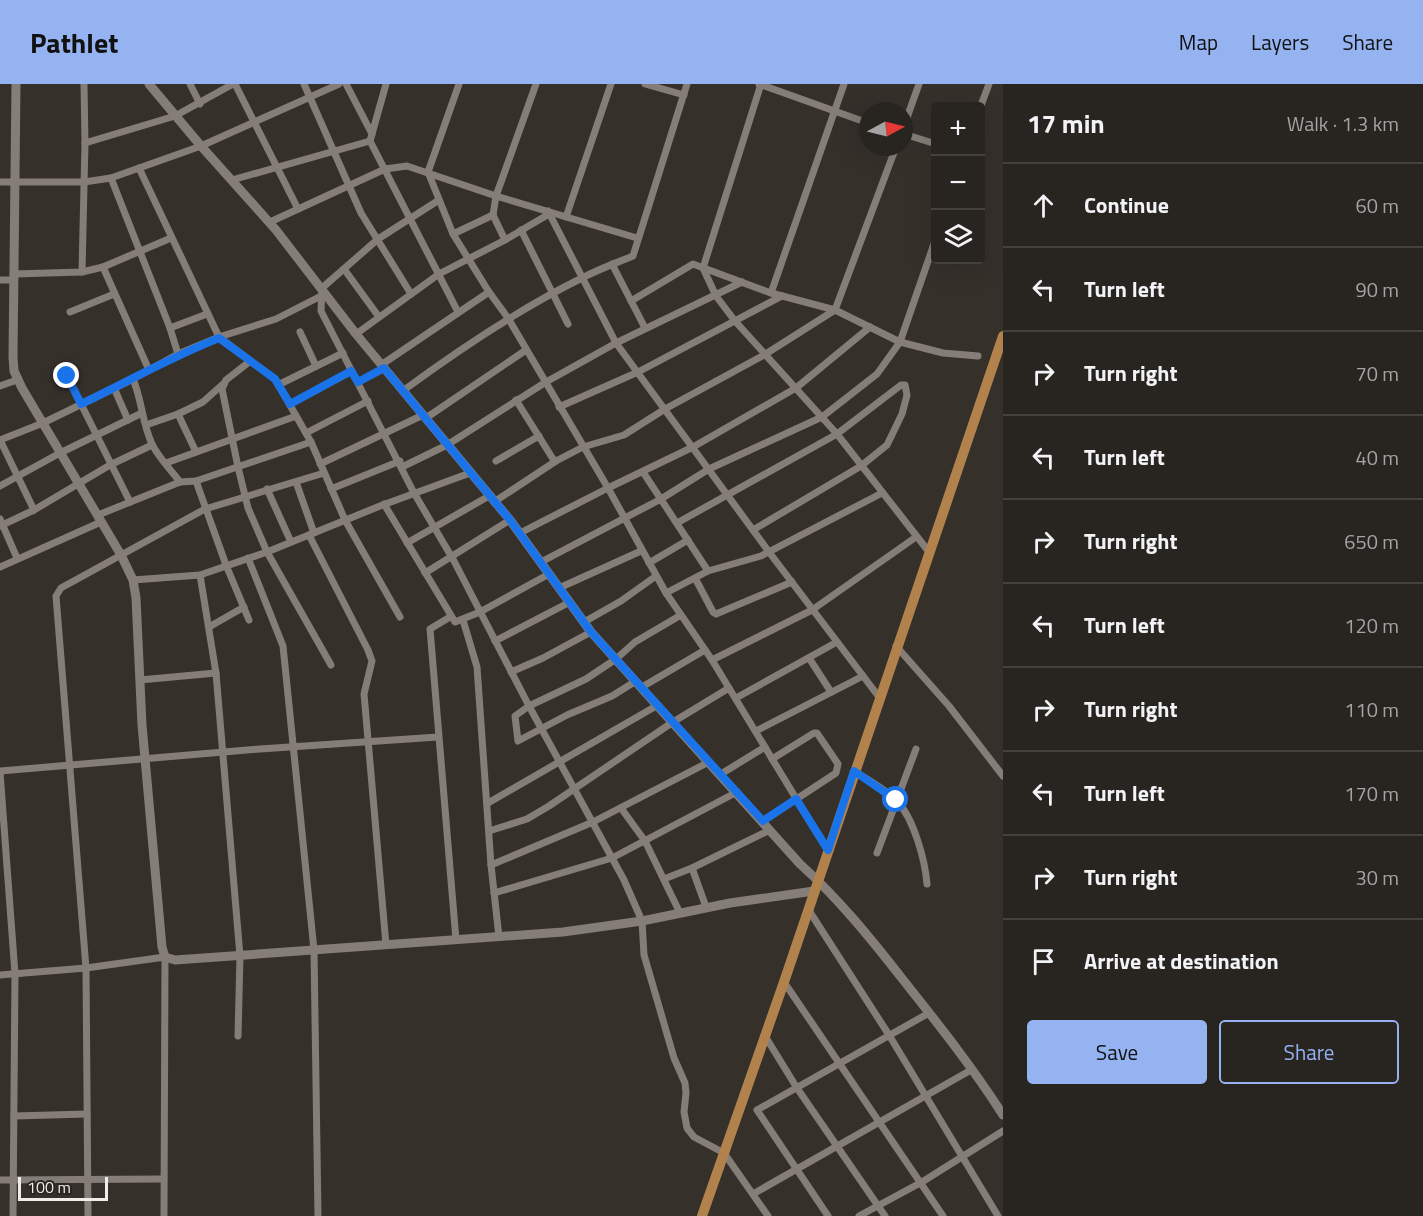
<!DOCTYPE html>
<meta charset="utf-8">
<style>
:root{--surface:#282420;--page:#302c29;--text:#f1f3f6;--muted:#a5a4a5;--line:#44413e;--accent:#95b2f1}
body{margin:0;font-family:"Titillium Web",sans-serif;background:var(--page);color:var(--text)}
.controls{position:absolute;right:18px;top:18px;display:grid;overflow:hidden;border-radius:6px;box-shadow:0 6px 24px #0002}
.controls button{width:54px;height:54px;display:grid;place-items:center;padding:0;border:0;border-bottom:2px solid var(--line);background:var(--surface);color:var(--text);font:30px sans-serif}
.compass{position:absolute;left:859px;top:18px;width:54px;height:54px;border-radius:50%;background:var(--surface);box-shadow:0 6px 24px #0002;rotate:83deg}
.scale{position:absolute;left:18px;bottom:15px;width:90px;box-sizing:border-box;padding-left:6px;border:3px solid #f0ece9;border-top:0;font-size:16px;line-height:21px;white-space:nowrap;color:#f0ece9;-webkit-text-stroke:4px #2c2622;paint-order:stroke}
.stop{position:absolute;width:18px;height:18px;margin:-14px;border:4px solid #1a73e8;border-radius:50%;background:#fff}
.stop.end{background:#1a73e8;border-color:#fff;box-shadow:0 2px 6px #0008}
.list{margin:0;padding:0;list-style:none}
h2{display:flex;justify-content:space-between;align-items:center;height:78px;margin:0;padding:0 24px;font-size:26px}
h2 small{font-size:20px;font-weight:400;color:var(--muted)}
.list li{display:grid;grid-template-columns:39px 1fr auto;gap:18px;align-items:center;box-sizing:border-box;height:84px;padding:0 24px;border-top:2px solid var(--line)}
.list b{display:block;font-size:22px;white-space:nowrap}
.list em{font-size:20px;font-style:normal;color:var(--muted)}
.actions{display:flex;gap:12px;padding:18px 24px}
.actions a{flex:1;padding:14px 0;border:2px solid var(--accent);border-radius:6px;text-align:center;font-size:21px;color:var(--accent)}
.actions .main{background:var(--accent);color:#111}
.icon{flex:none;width:33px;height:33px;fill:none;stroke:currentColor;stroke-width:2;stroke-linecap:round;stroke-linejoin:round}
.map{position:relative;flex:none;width:1003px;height:1132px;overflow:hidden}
header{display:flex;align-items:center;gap:36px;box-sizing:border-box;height:84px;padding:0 30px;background:var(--accent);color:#111}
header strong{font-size:28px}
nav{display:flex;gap:33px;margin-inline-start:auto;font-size:21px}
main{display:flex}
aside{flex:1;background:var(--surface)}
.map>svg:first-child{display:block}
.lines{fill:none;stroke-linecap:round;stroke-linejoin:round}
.minor{stroke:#857e78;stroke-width:7}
.tertiary{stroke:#857e78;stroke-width:9}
.primary{stroke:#b1824b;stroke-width:10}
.route{stroke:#1a73e8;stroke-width:8}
</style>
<header>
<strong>Pathlet</strong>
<nav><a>Map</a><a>Layers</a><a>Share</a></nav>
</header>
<main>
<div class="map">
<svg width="1003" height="1132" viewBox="0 0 1003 1132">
<rect width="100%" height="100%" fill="#36302b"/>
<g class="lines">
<g class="minor">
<path d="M190,0l10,20"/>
<path d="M235,0l63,125"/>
<path d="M304,0l57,129 50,81"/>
<path d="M346,0l26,50"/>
<path d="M386,0l-16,57 88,171"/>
<path d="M459,0l-31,88 25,62 36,58 19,26 100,170 58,105 46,67 116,191"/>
<path d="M645,0l39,11"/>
<path d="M759,0l109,39"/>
<path d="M761,0l-58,184 13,28 19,25 102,113 92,118"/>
<path d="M980,24l9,-24"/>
<path d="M904,42l15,-42"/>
<path d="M904,50l32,10"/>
<path d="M85,59l90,-27 58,-32"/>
<path d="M139,84l80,169 56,42 36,63 34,78 55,97"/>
<path d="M111,94l59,150 8,26"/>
<path d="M232,96l138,-39"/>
<path d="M0,98h84l27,-4 90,-32 138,-62"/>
<path d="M439,116l-61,39 -56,49 -1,23 93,182 40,68 75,145 95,174 18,41 2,34 30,103 11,25 1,10 -2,19 3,16 7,9 30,16 44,63"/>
<path d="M548,127l68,132 153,209 110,145"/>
<path d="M566,133l45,-133"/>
<path d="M270,138l115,-53 22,-3 89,30 141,42"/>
<path d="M521,146l47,94"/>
<path d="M453,150l40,-19"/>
<path d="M505,156l44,-26"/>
<path d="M612,180l33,64"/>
<path d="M103,183l46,103"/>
<path d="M344,185l35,48"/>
<path d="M82,188l3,-129 -1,-59"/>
<path d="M14,190l68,-2 21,-5 68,-29"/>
<path d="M0,196h13"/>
<path d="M771,209l73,-209"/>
<path d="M631,217l62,-37 78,29 64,17 65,32 43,11 35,3"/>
<path d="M70,228l44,-18"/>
<path d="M170,244l37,-14"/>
<path d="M300,248l16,34"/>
<path d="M356,250l83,-60 66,-34 -12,-25 3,-19 40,-112"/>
<path d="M249,278l-23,18 -4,9 16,78 10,41 19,44 64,113"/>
<path d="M381,281l108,-73"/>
<path d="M67,292l63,126"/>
<path d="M133,295c9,21 9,44 19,65 6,13 19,26 28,38"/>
<path d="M358,298l27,-14"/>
<path d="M278,301l65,-32"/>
<path d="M0,302l17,-6"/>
<path d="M114,304l14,32"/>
<path d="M404,306c57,-42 115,-81 178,-112 17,-9 34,-15 51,-22l54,-172"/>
<path d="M516,316l37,59 3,2"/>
<path d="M290,320l62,-33"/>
<path d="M559,323l79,-35 144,-76"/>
<path d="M178,330l18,38"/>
<path d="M426,334l100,-68"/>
<path d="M146,341l32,-11 25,-12 20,-18"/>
<path d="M306,349l62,-32"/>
<path d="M0,356l43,-17 90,-44 45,-25 41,-17 57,-18 45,-23"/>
<path d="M0,356l34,70"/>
<path d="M496,377l43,-25"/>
<path d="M166,379l130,-47"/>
<path d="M320,380l103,-49"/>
<path d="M402,383l45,-22 99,-63 70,-39 126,-61"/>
<path d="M643,388l65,99"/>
<path d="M196,397l30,84 23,55"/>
<path d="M296,398l18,51"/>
<path d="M0,402l60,-33 82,-40"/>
<path d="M267,405l24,53"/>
<path d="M331,405l69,-28"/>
<path d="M494,418l62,-41 27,-14 41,-12 41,-26 99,-54 71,-45 61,-163"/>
<path d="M384,420l71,118 25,-10 69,-38"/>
<path d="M98,431l82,-33 16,-1 115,-39"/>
<path d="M0,435l17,39"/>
<path d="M677,439l160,-89 64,-49h4l2,10 -5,19 -15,31 -26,21 -108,64"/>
<path d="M0,442l34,-16 76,-45 42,-20"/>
<path d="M520,449l88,-45 85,-41 103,-59 74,-61"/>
<path d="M309,451l59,115 4,11 -8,33 22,251"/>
<path d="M407,459l82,-47"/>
<path d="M248,474l35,88 31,304 4,266"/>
<path d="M541,478l120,-63 48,-30 113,-52 55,-43 23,-32 36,-104"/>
<path d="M649,479l39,-23"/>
<path d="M0,483l101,-45"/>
<path d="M425,489l85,-53"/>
<path d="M200,491l16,98 24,283 -2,80"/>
<path d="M695,494l18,34 3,2 76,-32"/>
<path d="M133,496l67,-5 67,-23 113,-46 90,-33"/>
<path d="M559,504l82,-37"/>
<path d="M666,509l42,-22 53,-15 121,-63"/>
<path d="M450,533l-20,12 26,311"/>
<path d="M463,536l14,47 14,198 8,72"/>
<path d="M584,538l37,-21 35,-25"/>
<path d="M209,543l35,-20"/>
<path d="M495,557l75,-39"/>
<path d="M896,562l53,60 54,70"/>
<path d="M809,574l22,34"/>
<path d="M712,576l100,-50 104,-73"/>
<path d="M511,588l32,-14 48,-26"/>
<path d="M140,596l76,-7"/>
<path d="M636,597l-24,15 -45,19 -49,26 -3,-25 14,-10 57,-27 30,-20 19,-17 46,-27"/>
<path d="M642,603l63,-37"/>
<path d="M736,614l101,-56"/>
<path d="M756,647l107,-55"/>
<path d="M0,687l260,-22 178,-12"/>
<path d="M854,687c14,9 31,18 43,30 17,18 28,59 30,83"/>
<path d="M0,688l15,202 -2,242"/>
<path d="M721,690l44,-27"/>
<path d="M488,719l170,-98"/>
<path d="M621,724l24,33 35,72"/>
<path d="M763,737l73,-48 2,-9 -21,-31h-3l-42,26"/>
<path d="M489,747l38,-12 22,-13 124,-84 56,-34"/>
<path d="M877,769l39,-104"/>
<path d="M491,781l102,-43 116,-60"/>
<path d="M692,784l14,39"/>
<path d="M664,795l28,-11 78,-38"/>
<path d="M494,809l118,-35 125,-66"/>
<path d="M808,825l81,126 109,181"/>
<path d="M0,891l86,-7 79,-11 -1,259"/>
<path d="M784,898l159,234"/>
<path d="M765,952l32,52 88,128"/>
<path d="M14,1032l73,-2"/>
<path d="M0,1096l163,-1"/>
<path d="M753,1110l218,-124"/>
<path d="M88,1132l-2,-248 -30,-372 5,-8 144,-79 119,-36"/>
<path d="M828,1132l-71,-106 172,-97"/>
<path d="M859,1132l63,-34 81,-51"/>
</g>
<g class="tertiary">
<path d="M16,0l-3,273 1,14 8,17 99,167 12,25 3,18 6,127 20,222 3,10 10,3 388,-28 79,-11 88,-18 84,-12"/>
<path d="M149,0l52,62 75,84 80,104 154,186 81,112 209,232c39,35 72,76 104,117 35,44 69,87 99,134"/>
</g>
<path class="primary" d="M702,1132l82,-234 219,-646"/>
</g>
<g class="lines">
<path class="route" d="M67,292l14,28c46,-22 90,-47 138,-66l56,41 15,25 61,-33 7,11 26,-14 126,152 81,112 172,189 33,-22 32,51 26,-79 42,29"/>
</g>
</svg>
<div class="controls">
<button>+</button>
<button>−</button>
<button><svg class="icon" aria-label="layers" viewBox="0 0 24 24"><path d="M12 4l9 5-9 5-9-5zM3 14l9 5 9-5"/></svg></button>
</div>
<svg class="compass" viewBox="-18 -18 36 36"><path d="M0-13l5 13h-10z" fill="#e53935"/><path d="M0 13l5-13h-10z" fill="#a5a4a5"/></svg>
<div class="scale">100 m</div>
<div class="stop" style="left:896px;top:716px"></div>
<div class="stop end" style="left:67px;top:292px"></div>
</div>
<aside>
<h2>17 min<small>Walk · 1.3 km</small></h2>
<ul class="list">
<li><svg class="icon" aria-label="ahead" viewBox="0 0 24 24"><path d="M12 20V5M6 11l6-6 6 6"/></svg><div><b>Continue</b></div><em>60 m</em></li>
<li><svg class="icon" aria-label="left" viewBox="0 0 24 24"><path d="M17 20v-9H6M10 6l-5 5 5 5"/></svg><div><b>Turn left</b></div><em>90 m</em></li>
<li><svg class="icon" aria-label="right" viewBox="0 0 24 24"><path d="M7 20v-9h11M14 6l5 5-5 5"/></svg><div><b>Turn right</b></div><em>70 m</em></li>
<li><svg class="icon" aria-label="left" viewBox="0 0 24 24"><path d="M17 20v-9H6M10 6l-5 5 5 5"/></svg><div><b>Turn left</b></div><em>40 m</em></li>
<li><svg class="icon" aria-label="right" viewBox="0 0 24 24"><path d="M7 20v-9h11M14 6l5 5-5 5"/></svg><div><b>Turn right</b></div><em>650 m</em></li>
<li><svg class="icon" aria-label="left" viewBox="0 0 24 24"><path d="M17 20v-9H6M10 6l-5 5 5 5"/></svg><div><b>Turn left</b></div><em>120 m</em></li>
<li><svg class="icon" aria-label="right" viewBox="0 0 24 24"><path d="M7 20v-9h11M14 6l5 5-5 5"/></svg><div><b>Turn right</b></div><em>110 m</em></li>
<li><svg class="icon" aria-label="left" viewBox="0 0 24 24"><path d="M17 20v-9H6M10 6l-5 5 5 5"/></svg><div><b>Turn left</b></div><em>170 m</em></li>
<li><svg class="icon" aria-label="right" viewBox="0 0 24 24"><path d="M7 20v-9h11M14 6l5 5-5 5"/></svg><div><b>Turn right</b></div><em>30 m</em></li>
<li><svg class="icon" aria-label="arrive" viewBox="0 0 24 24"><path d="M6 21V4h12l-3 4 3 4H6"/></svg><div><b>Arrive at destination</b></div></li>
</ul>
<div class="actions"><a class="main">Save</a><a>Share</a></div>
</aside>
</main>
